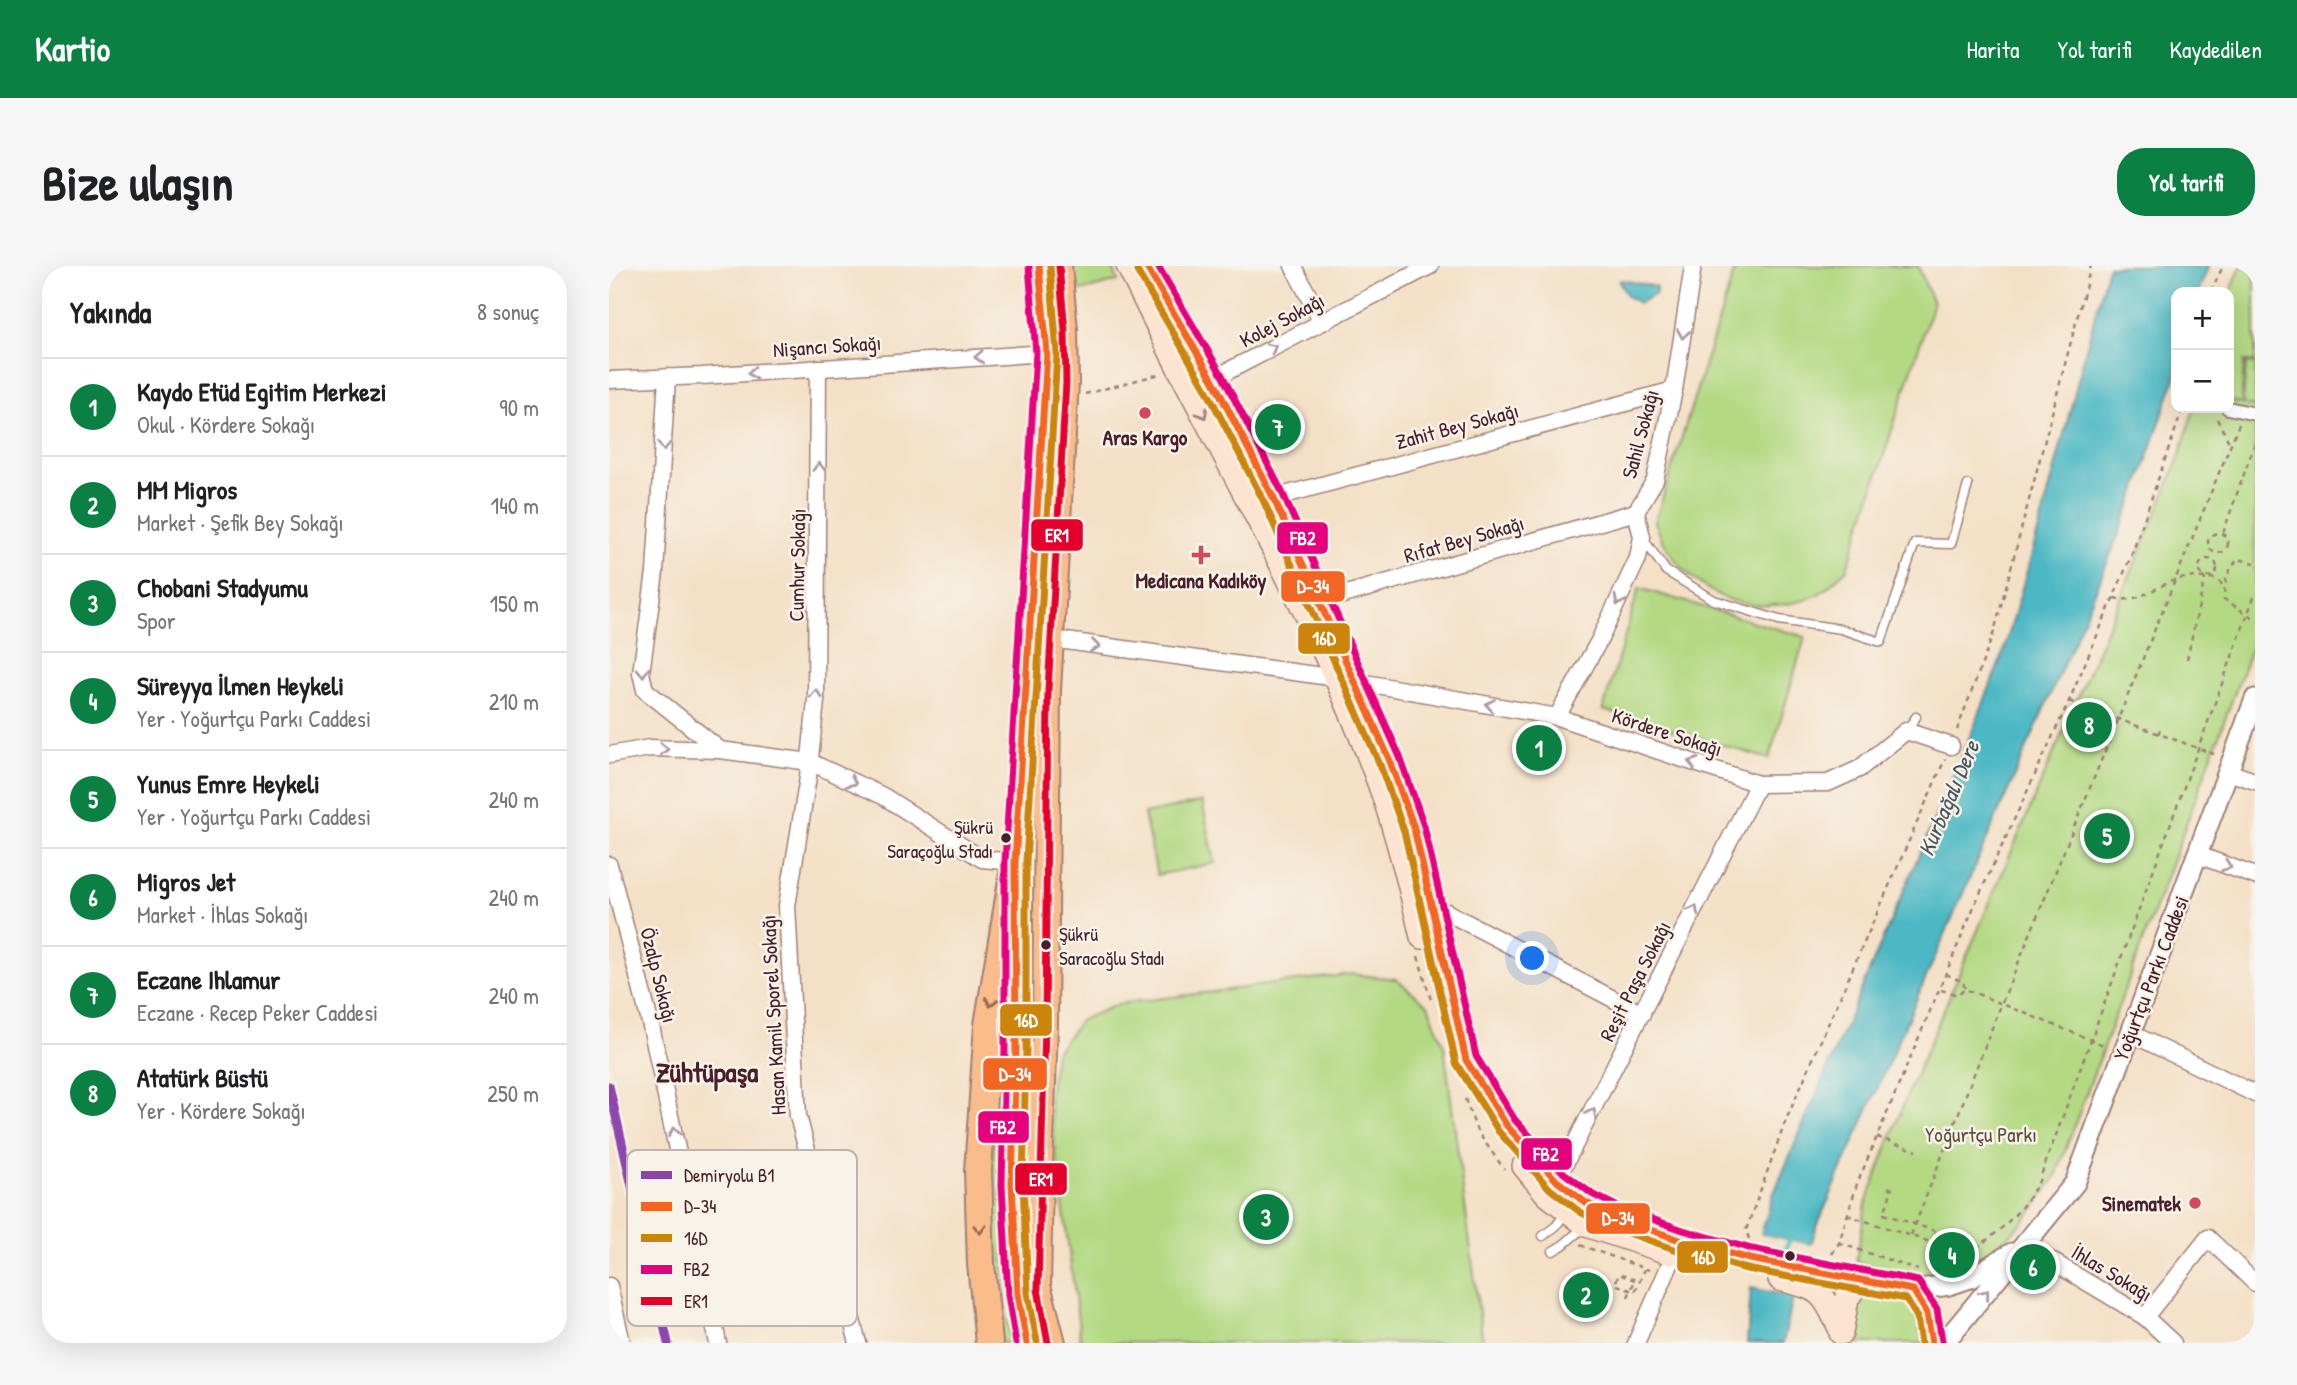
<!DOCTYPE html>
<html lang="tr">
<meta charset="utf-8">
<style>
:root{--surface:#fff;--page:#f6f6f6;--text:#202124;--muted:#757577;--line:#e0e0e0;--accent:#0b8043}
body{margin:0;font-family:"Patrick Hand",sans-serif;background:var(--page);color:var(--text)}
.controls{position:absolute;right:21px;top:21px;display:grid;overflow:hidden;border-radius:14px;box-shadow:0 7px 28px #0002}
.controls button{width:63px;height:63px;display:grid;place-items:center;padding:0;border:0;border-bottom:2px solid var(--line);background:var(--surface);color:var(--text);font:35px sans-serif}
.you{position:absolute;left:924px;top:693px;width:24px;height:24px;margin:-18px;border:5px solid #fff;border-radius:50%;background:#1a73e8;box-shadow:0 0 0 10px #1a73e833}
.badge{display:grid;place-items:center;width:46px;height:46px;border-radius:50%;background:var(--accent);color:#fff;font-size:23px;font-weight:700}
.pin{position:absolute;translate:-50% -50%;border:4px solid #fff;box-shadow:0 2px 7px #0006}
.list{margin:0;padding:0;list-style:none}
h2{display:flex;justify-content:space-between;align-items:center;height:91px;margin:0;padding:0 28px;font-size:30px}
h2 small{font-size:23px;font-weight:400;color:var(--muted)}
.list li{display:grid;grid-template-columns:46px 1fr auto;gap:21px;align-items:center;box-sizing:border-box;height:98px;padding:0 28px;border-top:2px solid var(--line)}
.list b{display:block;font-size:26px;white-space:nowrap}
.list p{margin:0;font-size:23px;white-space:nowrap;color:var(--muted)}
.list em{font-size:23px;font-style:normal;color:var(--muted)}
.map{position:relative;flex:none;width:1646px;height:1077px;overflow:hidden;border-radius:28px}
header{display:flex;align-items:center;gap:42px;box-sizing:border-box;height:98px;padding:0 35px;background:var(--accent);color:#fff}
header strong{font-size:33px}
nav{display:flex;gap:38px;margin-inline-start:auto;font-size:24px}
.intro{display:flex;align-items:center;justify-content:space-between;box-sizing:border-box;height:168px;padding:0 42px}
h1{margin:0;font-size:49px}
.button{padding:18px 32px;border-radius:28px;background:var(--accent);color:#fff;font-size:24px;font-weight:700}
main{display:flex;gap:42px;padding:0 42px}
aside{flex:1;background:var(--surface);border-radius:28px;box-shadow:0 7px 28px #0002}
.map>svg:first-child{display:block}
.green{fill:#b3d983;stroke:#7e7c57;stroke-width:2}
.water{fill:#4bb8c4;stroke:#4a6c78;stroke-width:2}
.pier{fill:#f4e0c6}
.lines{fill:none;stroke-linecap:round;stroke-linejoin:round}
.stream{stroke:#4bb8c4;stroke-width:5}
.service-casing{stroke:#9f8078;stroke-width:11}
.pedestrian-casing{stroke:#9f8078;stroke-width:16}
.minor-casing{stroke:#9f8078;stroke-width:19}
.tertiary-casing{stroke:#9f8078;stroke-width:23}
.secondary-casing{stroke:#9f8078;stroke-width:26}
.primary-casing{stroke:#9f8078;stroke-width:28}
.trunk-casing{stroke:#9f8078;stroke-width:30}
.path{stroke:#9f8078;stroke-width:2.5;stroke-dasharray:5 5;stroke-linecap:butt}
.service{stroke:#fff;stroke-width:8}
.pedestrian{stroke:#fff;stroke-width:12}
.minor{stroke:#fff;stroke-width:16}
.tertiary{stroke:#fff;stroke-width:19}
.secondary{stroke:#fde4d0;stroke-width:23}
.primary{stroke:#f9bc8a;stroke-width:24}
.trunk{stroke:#f9bc8a;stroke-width:26}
.path-bridge{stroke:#9f8078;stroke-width:2.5;stroke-dasharray:5 5;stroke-linecap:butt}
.bus-1-casing{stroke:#f7f3e8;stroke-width:12}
.bus-2-casing{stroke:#f7f3e8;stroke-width:12}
.bus-3-casing{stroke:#f7f3e8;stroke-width:12}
.bus-4-casing{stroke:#f7f3e8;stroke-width:12}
.bus-1{stroke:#f26522;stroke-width:7}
.bus-2{stroke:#cc840b;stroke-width:7}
.bus-3{stroke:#e5007d;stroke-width:7}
.bus-4{stroke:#e4002b;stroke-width:7}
.rail-1-casing{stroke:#f7f3e8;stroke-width:14}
.rail-1{stroke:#8e44ad;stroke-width:9}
.oneway{stroke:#ae9aa0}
.oneway2{stroke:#a4827e}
.oneway3{stroke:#996656}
.poi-dot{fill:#d1495b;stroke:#f7f3e8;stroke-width:2.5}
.bus-dot{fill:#4a1f2b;stroke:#f7f3e8;stroke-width:2.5}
.labels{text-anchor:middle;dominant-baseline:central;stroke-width:5;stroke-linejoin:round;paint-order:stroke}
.bus-label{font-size:19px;fill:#4a1f2b;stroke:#f7f3e8;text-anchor:end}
.street-label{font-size:21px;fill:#4a1f2b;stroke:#f7f3e8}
.poi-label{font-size:21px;font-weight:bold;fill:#4a1f2b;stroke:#f7f3e8}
.park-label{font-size:21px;fill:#644e41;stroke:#f7f3e8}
.water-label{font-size:23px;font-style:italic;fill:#4a5561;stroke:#f7f3e8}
.district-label{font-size:28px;font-weight:bold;fill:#4a1f2b;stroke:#f7f3e8}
.key{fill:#f7f3e8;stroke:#c3b3af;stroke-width:2}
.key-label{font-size:19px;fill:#4a1f2b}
.line-badge{stroke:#f7f3e8;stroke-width:2.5}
.badge-label{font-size:19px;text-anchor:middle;font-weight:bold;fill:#fff}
</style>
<header>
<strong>Kartio</strong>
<nav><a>Harita</a><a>Yol tarifi</a><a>Kaydedilen</a></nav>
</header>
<div class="intro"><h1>Bize ulaşın</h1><a class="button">Yol tarifi</a></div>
<main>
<aside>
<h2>Yakında<small>8 sonuç</small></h2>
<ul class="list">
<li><span class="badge">1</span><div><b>Kaydo Etüd Egitim Merkezi</b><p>Okul · Kördere Sokağı</p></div><em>90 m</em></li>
<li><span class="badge">2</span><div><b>MM Migros</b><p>Market · Şefik Bey Sokağı</p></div><em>140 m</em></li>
<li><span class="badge">3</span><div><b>Chobani Stadyumu</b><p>Spor</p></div><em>150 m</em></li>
<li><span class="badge">4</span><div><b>Süreyya İlmen Heykeli</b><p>Yer · Yoğurtçu Parkı Caddesi</p></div><em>210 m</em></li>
<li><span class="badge">5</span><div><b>Yunus Emre Heykeli</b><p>Yer · Yoğurtçu Parkı Caddesi</p></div><em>240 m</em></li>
<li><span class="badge">6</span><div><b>Migros Jet</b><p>Market · İhlas Sokağı</p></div><em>240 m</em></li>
<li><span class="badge">7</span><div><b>Eczane Ihlamur</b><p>Eczane · Recep Peker Caddesi</p></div><em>240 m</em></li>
<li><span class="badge">8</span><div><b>Atatürk Büstü</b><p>Yer · Kördere Sokağı</p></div><em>250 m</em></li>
</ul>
</aside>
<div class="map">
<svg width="1646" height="1077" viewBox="0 0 1646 1077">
<rect width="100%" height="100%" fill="#f7f3e8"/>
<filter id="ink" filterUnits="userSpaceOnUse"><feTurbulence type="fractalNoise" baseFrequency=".0143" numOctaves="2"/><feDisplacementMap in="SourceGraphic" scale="14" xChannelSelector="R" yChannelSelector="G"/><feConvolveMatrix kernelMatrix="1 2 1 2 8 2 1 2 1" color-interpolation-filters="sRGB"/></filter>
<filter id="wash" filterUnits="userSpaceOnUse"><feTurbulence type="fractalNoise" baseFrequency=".00686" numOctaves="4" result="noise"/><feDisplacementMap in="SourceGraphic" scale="28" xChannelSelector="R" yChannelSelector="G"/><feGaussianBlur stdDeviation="1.57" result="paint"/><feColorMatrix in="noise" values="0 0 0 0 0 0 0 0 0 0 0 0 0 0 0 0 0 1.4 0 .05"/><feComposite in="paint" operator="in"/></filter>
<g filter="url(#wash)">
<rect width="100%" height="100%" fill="#f4e0c6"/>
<g class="green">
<path d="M463,0h40l6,15 -38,10 -9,-19z"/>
<path d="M1127,0h182l15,37 -86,266c-10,8 -19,19 -29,25 -12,8 -29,10 -42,11 -57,5 -103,-32 -121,-83z"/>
<path d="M1632,0h14v96h-11l-3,42 -12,-4v-105z"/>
<path d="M1637,97l9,1v42l-12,-1z"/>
<path d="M1620,136l26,5v231l-200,540c-11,14 -20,31 -32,44 -26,28 -69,56 -109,53 -19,-2 -39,-9 -58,-13l10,-58 39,-104 253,-590 22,-55 14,-47h35z"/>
<path d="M1030,322l166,49 -36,122 -166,-49z"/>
<path d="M593,536l13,61 -58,12 -13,-61z"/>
<path d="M742,708l45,5 32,26 16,41 39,297h-402l-32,-246 6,-44 26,-33 37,-16z"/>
<path d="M389,807l1,113 3,19 4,113 7,25h-13v-4l-8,-175z"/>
<path d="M1252,1020l46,7 22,50h-77l-6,-35z"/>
</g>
<g class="water">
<path d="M1499,0h101l-11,26h-22v83l-40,117 -46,112 -274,624 -5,17 -50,-10 12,-40 201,-468 30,-76 35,-122z"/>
<path d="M1013,14c12,2 22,4 34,7v7l-17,9 -12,-7 -8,-15z"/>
<path d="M1142,1022l42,9 -10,46h-36z"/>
</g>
<path class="pier" d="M1149,968l53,11 3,1 -4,3 -50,-11z"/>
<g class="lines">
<path class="stream" d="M1175,992l7,-24"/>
</g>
</g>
<g filter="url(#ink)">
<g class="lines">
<g class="service-casing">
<g id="service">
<path d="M1033,271l24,34 48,29 65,20 62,9 40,13 34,-99 36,1 17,-59"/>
<path d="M1297,465l10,-14"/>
<path d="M934,970l13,-10 11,-15"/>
<path d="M944,985l10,-6 21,-18"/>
</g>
</g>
<g class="pedestrian-casing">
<path id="pedestrian" d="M1619,142l27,6"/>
</g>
<g class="minor-casing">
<g id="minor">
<path d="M684,0l29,56"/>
<path d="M209,102l-2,333 -8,76 -21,129 11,210 60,227"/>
<path d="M58,111l-12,195 -14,101 4,17 75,60 90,12 73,34 99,63 33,3"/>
<path d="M0,114l93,-4 345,-23"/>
<path d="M596,117l225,-117"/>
<path d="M642,238l423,-114"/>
<path d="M702,338l325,-92"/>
<path d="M435,372l293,40 220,39 201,67 70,-1 31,-14 47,-38 45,15"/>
<path d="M948,451l43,-78 38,-81 4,-21 -6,-25 19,-32 19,-90 19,-124"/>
<path d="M0,489l41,-7 70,2"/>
<path d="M1619,506l27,9"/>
<path d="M1589,589l57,21"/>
<path d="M0,599l42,161 67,317"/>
<path d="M817,639l5,-1 211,110"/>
<path d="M1521,767l125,61"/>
<path d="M944,921l205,-403"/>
<path d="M1416,979l120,72 28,26"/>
<path d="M0,1020l13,57"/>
<path d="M1536,1051l63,-79 47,45"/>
<path d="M1027,1077l42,-97"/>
</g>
</g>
<g class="tertiary-casing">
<g id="tertiary">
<path d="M1304,1024l36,-5 21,-7 42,-25"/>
<path d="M1335,1077l131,-160 180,-484"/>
</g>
</g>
<g class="secondary-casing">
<g id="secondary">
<path d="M519,0c21,41 40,82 62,123 69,133 143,264 193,405 16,47 28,95 39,143"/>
<path d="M537,0l67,114 60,117 117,264 24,67 52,232 41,66 50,55 29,22 28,14 66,23 70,19 163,31 14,23 5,30"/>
<path d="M915,900l23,28 39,31 85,28"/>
<path d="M1171,1013c43,11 41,11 61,51"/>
<path d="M1232,1067l6,-35 13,-17"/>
</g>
</g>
<g class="primary-casing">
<g id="primary">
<path d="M433,1042l-4,-19 2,-120 5,-143 3,-336 18,-307 -1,-53 -6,-64"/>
<path d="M418,1077l-9,-49 -6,-110 4,-136 -1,-186 32,-509 -8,-87"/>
</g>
</g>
<g class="trunk-casing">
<g id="trunk">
<path d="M429,1023l14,54"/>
<path d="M380,1077l-8,-79 -3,-94 10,-145 27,-163"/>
</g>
</g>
<g class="path">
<path d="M1602,26l12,-26"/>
<path d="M476,128l75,-20"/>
<path d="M1608,153l13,25"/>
<path d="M1614,267l32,-90"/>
<circle cx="1609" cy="277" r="10"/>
<circle cx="1599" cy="302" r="9"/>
<path d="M1646,297l-17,-4c-11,13 -14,23 -14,40l31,20"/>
<path d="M1505,332c22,6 38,-9 58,-17 15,-5 30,-4 45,-2l7,8"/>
<path d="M1578,393l18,-81"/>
<path d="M1460,435l145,53"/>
<path d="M1348,464l37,-98 97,-366"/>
<path d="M1549,468l3,-7"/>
<path d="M809,690l13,44"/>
<path d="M1337,708l17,8 2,7"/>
<path d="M1332,724l17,5 7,-6 141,57"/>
<path d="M856,833l12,32 27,38"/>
<path d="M1268,871l40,14"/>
<path d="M1279,921l4,2 -8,25 96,32"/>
<path d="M1238,949l120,39"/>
<path d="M1302,969l90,-230 238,-581"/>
<path d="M1140,973l-3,-9 40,-110 159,-361"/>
<path d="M1230,977l79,27"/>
<path d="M971,979l69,25"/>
<path d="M1223,988l7,-11 18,-59 119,-282 93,-201 63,-147 51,-146"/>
<path d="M1332,1001c40,-18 77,-47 98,-86l216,-587"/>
<path d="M1026,1014l-16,-6 -4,10 20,8 10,-23"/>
</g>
<use href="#service" class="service"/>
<use href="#pedestrian" class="pedestrian"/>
<use href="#minor" class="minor"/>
<use href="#tertiary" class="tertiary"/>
<use href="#secondary" class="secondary"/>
<use href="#primary" class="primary"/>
<use href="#trunk" class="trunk"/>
<path class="path-bridge" d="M1019,1031l7,-17"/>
<g class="bus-1-casing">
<g id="bus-1">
<path d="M537,0l67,114 60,117 117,264 24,67 52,232 41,66 50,55 29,22 28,14 66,23 70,19 163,31 14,23 5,30"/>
<path d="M418,1077l-9,-49 -6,-110 4,-136 -1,-186 32,-509 -8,-87"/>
</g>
</g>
<g class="bus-2-casing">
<g id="bus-2">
<path d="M528,5l67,114 60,117 116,263 24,66 52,232 43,69 51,57 30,23 31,15 66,23 70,19 159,30 11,18 4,26"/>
<path d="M428,1075l-9,-48 -5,-109 3,-136v-186l31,-508 -7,-88"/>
</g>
</g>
<g class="bus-3-casing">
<g id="bus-3">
<path d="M549,0l64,109 60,117 118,265 24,69 52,230 39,64 49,53 28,21 26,13 65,23 69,19 166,32 19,28 5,32"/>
<path d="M407,1077l-8,-48 -6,-110 3,-137v-186l31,-509 -7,-86"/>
</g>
</g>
<g class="bus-4-casing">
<path id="bus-4" d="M439,1077l-10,-54 7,-263 3,-336 18,-307 -1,-53 -6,-64"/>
</g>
<use href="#bus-1" class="bus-1"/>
<use href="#bus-2" class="bus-2"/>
<use href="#bus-3" class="bus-3"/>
<use href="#bus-4" class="bus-4"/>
<g class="rail-1-casing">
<path id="rail-1" d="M0,820l59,257"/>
</g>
<use href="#rail-1" class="rail-1"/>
</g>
<defs><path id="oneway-chevron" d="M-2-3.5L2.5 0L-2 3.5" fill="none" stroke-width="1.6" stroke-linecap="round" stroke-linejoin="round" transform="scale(1.75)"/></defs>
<g class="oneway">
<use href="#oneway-chevron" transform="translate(1074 68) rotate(99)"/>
<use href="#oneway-chevron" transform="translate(663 82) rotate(-28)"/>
<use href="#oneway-chevron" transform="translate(370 91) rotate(177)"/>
<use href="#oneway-chevron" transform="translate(143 107) rotate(176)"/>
<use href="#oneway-chevron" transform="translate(55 180) rotate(93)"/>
<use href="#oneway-chevron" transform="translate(210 201) rotate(-90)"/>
<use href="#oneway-chevron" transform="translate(1010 335) rotate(116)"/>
<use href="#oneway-chevron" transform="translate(486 380) rotate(8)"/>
<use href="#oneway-chevron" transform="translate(34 406) rotate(88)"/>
<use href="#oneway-chevron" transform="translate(207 428) rotate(-88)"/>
<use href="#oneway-chevron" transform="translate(881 439) rotate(-170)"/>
<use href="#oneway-chevron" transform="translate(55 483) rotate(1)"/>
<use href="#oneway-chevron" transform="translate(1084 497) rotate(-162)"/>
<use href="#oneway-chevron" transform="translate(243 516) rotate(24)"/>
<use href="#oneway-chevron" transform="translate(1618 600) rotate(20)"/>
<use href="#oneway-chevron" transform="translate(1085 644) rotate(-63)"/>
<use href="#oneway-chevron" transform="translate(983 847) rotate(-63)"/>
<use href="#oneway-chevron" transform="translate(65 866) rotate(-102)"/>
<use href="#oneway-chevron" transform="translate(1376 1028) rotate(-50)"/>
</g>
<use class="oneway2" href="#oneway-chevron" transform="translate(594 148) rotate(62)"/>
<g class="oneway3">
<use href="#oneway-chevron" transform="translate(382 736) rotate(100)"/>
<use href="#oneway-chevron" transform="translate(371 963) rotate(89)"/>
</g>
</g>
<g class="poi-dot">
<circle cx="536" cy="147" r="7"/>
<path d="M588.5 278.5h7v7h7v7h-7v7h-7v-7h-7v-7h7z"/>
<circle cx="1586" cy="937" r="7"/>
</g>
<g class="bus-dot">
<circle cx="397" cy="572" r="6"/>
<circle cx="437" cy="679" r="6"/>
<circle cx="1181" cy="990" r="6"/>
</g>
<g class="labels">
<g class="bus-label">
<text x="384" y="561">Şükrü<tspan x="384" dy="24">Saraçoğlu Stadı</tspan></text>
<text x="450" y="668" text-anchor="start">Şükrü<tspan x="450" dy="24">Saracoğlu Stadı</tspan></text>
</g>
<g class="street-label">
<text transform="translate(673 54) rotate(-28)">Kolej Sokağı</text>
<text transform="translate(218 80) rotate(-4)">Nişancı Sokağı</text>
<text transform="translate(848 160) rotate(-15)">Zahit Bey Sokağı</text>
<text transform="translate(1031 168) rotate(-75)">Sahil Sokağı</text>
<text transform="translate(855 273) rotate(-16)">Rıfat Bey Sokağı</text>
<text transform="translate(188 299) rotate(-89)">Cumhur Sokağı</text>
<text transform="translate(1058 466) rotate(18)">Kördere Sokağı</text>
<text transform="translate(50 709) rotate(76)">Özalp Sokağı</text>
<text transform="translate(1542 712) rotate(-69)">Yoğurtçu Parkı Caddesi</text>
<text transform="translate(1026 715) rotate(-63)">Reşit Paşa Sokağı</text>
<text transform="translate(164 749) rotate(-93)">Hasan Kamil Sporel Sokağı</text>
<text transform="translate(1503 1007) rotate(31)">İhlas Sokağı</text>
</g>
<g class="poi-label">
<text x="536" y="171">Aras Kargo</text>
<text x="592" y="314">Medicana Kadıköy</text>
<text x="1572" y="937" text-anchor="end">Sinematek</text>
</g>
<g class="park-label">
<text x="1372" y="868">Yoğurtçu Parkı</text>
</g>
<g class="water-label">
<text transform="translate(1339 532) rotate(-67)">Kurbağalı Dere</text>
</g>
<g class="district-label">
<text x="98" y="806">Zühtüpaşa</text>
</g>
</g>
<rect x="18" y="884" width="230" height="176" rx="10" class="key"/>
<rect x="32" y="905" width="31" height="8" fill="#8e44ad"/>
<rect x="32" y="936" width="31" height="9" fill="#f26522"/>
<rect x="32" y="968" width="31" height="8" fill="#cc840b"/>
<rect x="32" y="999" width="31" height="9" fill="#e5007d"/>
<rect x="32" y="1031" width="31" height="8" fill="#e4002b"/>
<g class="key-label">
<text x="75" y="916">Demiryolu B1</text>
<text x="75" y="947">D-34</text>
<text x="75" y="979">16D</text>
<text x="75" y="1010">FB2</text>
<text x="75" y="1042">ER1</text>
</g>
<g class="line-badge">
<rect x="421" y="252" width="54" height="34" rx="7" fill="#e4002b"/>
<rect x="667" y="255" width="53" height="34" rx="7" fill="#e5007d"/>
<rect x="671" y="304" width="66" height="33" rx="7" fill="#f26522"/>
<rect x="688" y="356" width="54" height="33" rx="7" fill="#cc840b"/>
<rect x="390" y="737" width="54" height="34" rx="7" fill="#cc840b"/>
<rect x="373" y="791" width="66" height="34" rx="7" fill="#f26522"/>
<rect x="368" y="844" width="53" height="34" rx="7" fill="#e5007d"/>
<rect x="911" y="871" width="53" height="34" rx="7" fill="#e5007d"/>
<rect x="405" y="896" width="54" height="34" rx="7" fill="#e4002b"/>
<rect x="976" y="936" width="66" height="33" rx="7" fill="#f26522"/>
<rect x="1067" y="974" width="53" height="34" rx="7" fill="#cc840b"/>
</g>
<g class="badge-label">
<text x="448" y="276">ER1</text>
<text x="694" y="279">FB2</text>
<text x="704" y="327">D-34</text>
<text x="715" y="379">16D</text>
<text x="417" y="761">16D</text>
<text x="406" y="815">D-34</text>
<text x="394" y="868">FB2</text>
<text x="937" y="895">FB2</text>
<text x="432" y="920">ER1</text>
<text x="1009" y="959">D-34</text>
<text x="1094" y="998">16D</text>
</g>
</svg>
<div class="controls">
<button>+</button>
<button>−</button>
</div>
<div class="you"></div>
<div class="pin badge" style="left:930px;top:482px">1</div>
<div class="pin badge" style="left:977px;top:1029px">2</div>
<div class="pin badge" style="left:657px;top:951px">3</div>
<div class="pin badge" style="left:1343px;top:989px">4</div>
<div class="pin badge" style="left:1498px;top:570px">5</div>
<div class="pin badge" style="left:1424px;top:1001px">6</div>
<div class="pin badge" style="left:669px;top:161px">7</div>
<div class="pin badge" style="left:1480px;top:459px">8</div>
</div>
</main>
